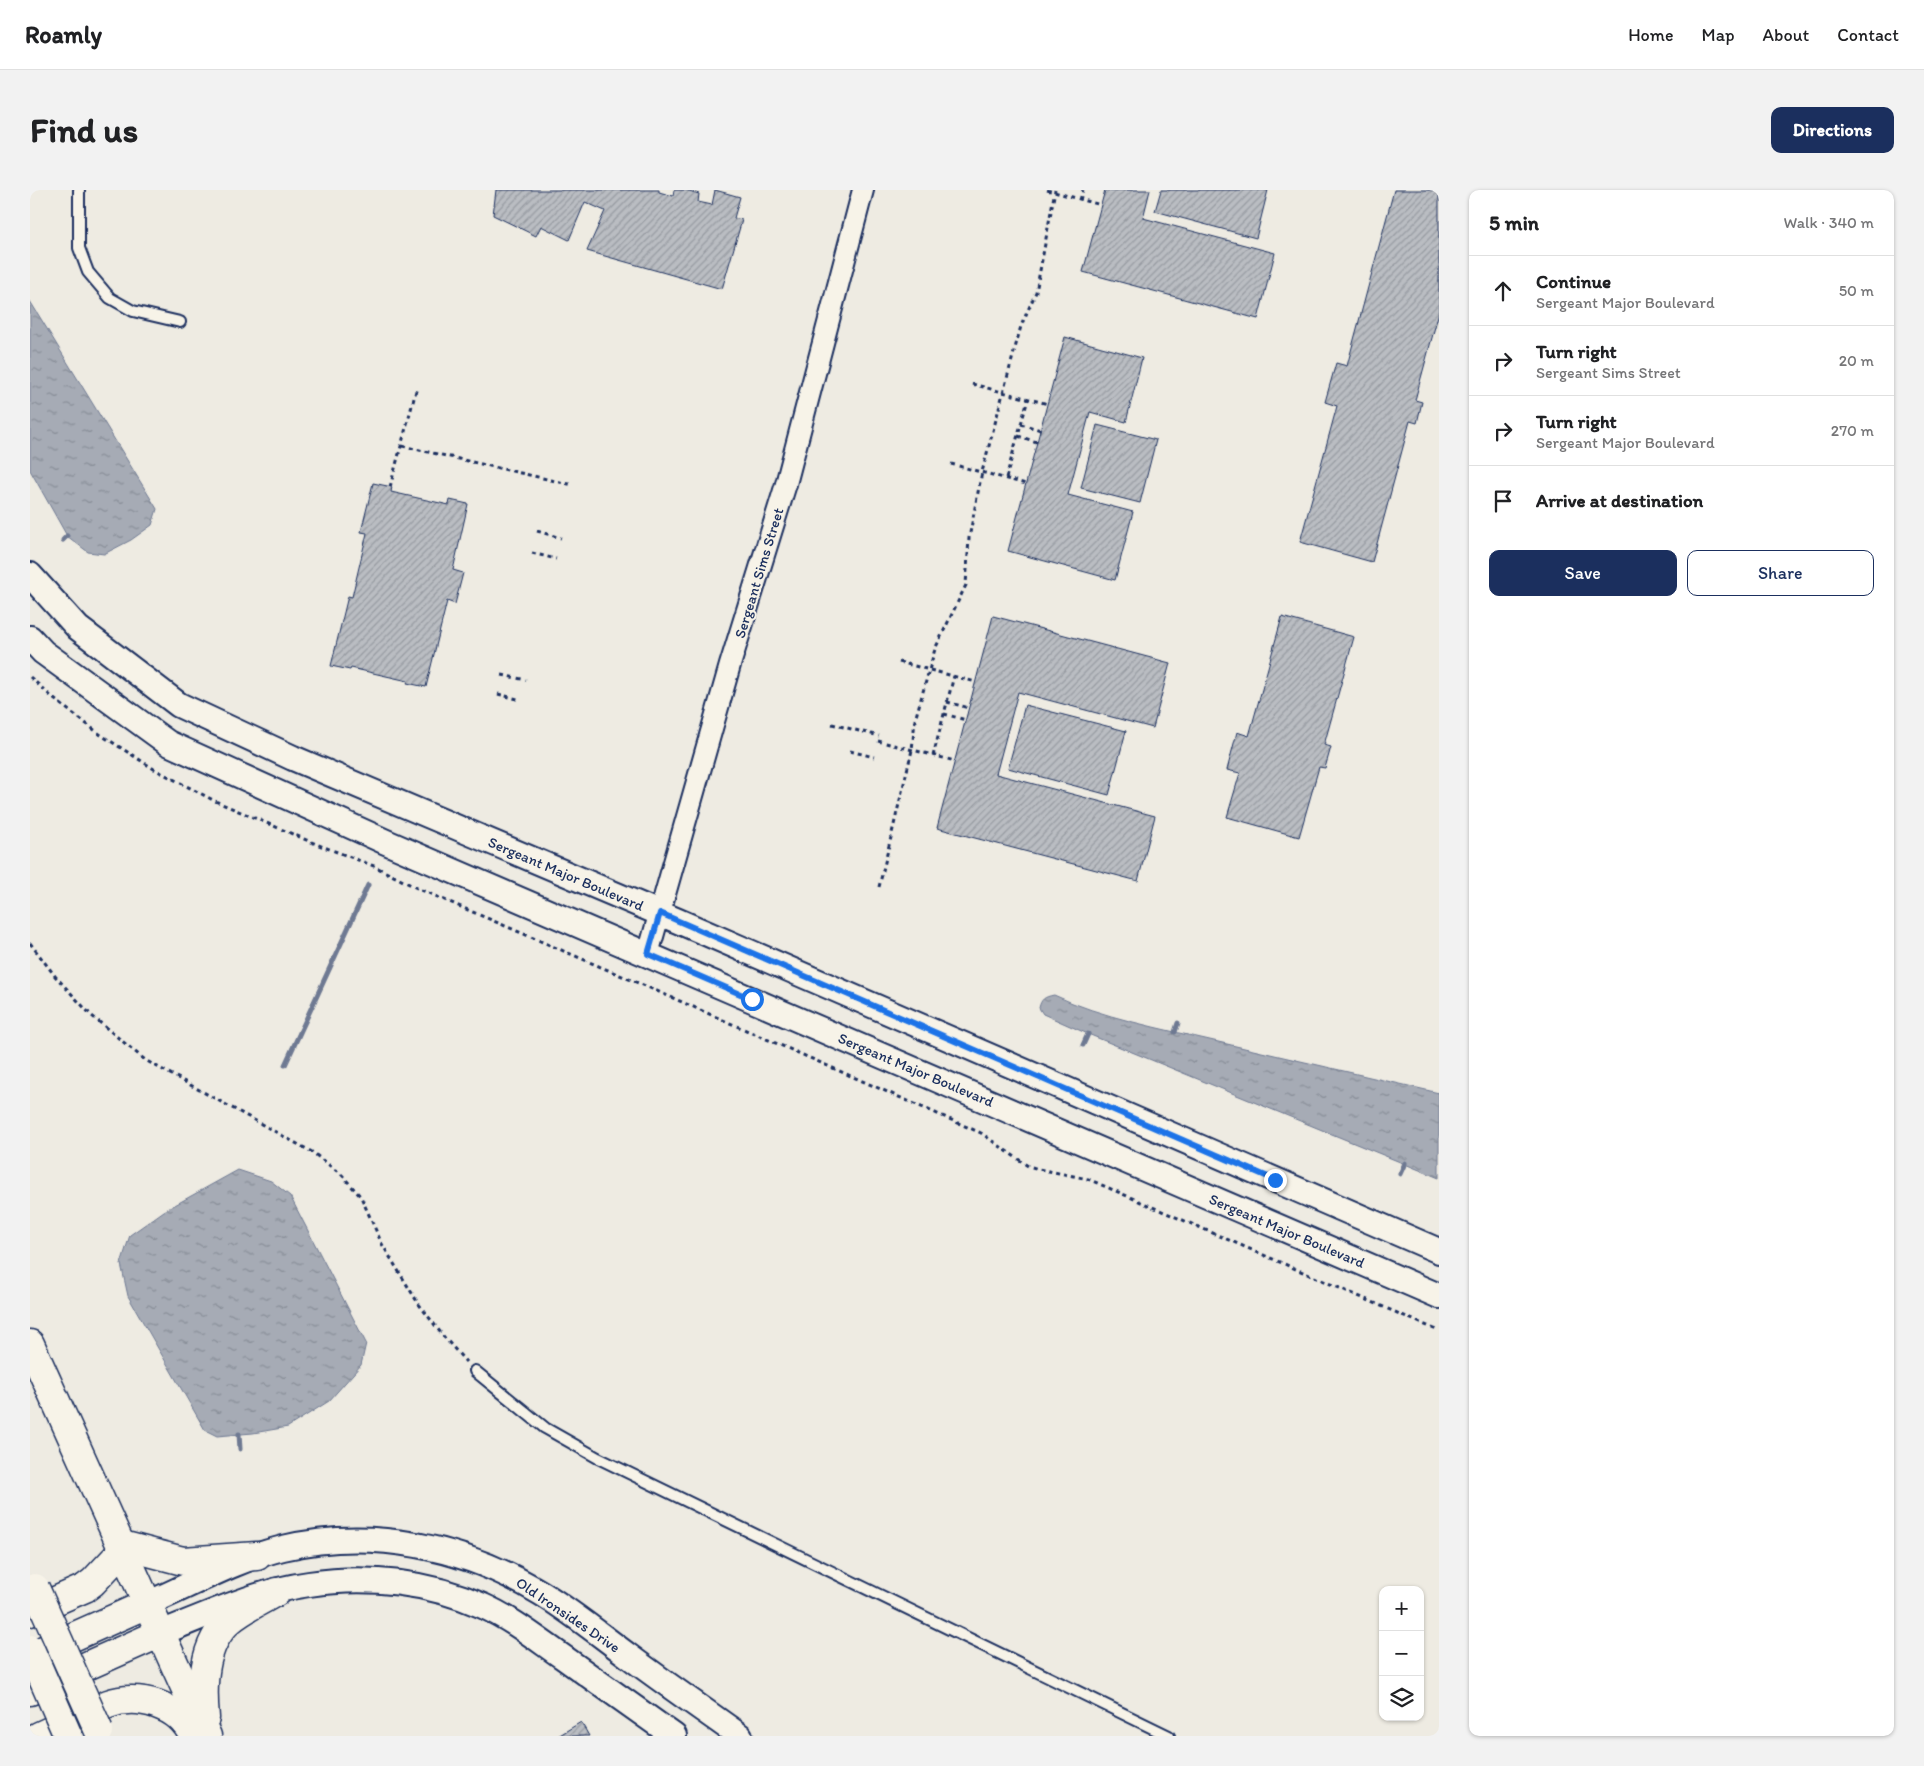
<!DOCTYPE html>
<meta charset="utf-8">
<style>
:root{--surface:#fff;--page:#f2f2f2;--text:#202124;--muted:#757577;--line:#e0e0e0;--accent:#1b2f5e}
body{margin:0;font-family:Itim,sans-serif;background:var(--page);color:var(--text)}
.controls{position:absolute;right:15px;bottom:15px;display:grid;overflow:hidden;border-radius:10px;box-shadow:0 1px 4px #0004}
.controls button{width:45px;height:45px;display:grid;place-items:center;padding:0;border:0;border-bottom:1px solid var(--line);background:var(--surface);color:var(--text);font:25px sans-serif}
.stop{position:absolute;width:15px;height:15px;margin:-11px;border:4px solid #1a73e8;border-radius:50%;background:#fff}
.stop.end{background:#1a73e8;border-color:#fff;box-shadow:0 1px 5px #0008}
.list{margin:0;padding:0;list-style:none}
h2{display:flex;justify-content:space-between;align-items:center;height:65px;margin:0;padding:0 20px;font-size:21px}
h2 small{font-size:16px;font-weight:400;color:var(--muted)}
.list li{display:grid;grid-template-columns:32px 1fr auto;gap:15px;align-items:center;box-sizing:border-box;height:70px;padding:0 20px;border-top:1px solid var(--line)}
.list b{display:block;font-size:19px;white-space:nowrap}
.list p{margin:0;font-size:16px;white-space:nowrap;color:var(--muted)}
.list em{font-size:16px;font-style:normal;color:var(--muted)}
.actions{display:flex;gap:10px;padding:15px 20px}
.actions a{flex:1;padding:11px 0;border:1px solid var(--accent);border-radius:10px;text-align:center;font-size:18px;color:var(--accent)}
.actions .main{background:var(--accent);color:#fff}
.icon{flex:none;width:28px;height:28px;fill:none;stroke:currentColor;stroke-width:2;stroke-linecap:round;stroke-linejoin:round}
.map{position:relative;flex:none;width:1409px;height:1546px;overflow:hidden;border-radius:10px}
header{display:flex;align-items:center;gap:30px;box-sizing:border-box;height:70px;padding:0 25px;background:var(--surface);border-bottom:1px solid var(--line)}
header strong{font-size:24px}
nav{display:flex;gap:28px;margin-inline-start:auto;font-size:18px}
.intro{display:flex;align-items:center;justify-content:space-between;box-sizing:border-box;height:120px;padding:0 30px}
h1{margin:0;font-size:35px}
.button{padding:12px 22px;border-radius:10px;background:var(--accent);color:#fff;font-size:18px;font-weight:700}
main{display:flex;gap:30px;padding:0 30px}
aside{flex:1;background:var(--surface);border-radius:10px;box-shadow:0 1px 4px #0004}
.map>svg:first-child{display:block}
.water{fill:url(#water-ripples);stroke:#6e7992}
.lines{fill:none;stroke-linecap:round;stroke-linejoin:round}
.stream{stroke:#6e7992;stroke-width:5}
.building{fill:url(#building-hatch);stroke:#1b2f5e}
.service-casing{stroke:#1b2f5e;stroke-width:14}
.minor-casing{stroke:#1b2f5e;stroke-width:24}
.tertiary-casing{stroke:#1b2f5e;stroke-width:28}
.secondary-casing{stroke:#1b2f5e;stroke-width:31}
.motorway-casing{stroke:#1b2f5e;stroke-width:31}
.path{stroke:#1b2f5e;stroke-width:3;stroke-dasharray:4 4;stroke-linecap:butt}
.service{stroke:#f7f3e8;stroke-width:10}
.minor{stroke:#f7f3e8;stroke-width:20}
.tertiary{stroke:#f7f3e8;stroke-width:24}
.secondary{stroke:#f7f3e8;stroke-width:28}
.motorway{stroke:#f7f3e8;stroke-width:28}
.motorway-bridge-casing{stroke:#1b2f5e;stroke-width:31;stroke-linecap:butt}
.motorway-bridge{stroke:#f7f3e8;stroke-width:28}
.route{stroke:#1a73e8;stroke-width:6}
.labels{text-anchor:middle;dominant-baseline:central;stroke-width:4;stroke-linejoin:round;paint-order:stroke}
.street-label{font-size:15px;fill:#1b2f5e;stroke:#f7f3e8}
</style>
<header>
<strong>Roamly</strong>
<nav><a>Home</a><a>Map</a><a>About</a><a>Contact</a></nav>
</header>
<div class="intro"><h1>Find us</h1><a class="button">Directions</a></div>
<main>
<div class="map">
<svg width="1409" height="1546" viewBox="0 0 1409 1546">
<defs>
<pattern id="water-ripples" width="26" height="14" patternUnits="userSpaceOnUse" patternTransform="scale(1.25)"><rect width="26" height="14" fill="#a6abb5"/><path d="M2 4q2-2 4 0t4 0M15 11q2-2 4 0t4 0" fill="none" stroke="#868c96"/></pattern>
<pattern id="building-hatch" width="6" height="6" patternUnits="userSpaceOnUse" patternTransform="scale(1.25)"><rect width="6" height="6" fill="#babdc2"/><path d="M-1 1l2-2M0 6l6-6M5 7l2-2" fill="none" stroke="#969aa1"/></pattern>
</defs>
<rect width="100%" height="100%" fill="#eeebe2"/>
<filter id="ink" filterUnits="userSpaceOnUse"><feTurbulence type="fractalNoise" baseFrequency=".02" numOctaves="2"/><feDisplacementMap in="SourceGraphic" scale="10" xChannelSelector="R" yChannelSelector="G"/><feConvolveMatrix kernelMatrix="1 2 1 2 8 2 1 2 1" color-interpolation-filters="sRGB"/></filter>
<g filter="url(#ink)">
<g class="water">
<path d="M0,111l127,208 -5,16 -21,15 -27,14 -16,-2 -21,-16 -37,-66z"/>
<path d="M1024,805c46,22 109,34 160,46 75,17 150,35 225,52v85l-351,-144 -45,-20 -4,-6c2,-9 5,-11 15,-13z"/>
<path d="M208,980l33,11 19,15 76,147 -5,22 -32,36 -41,26 -35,6 -36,3 -12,-6 -77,-134 -7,-32 9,-29 34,-24z"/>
</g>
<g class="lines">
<g class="stream">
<path d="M33,350l4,-4"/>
<path d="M1145,842l3,-9"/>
<path d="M1053,855l5,-11"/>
<path d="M255,875l83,-180"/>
<path d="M1370,984l5,-11"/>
<path d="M209,1244l1,15"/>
</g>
</g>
<g class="building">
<path d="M466,0h163v2l14,4 1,-6h12l13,4 -1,8 14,3 3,-15 25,7 -6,21 8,2 -20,69 -135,-38 18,-40 -20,-9 -16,38 -28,-14 -5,10 -43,-21z"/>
<path d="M1075,0h45l-7,28 132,35 -17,66 -175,-47z"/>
<path d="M1131,0h107l-12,48 -101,-27z"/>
<path d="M1364,0h45v122l-24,88 7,2 -5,21 -7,-2 -38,141 -72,-20 37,-136 -12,-4 11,-39 11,3z"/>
<path d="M1035,147l77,21 -16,64 -36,-10 -22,83 65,17 -18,68 -107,-29z"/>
<path d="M1067,235l59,15 -16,63 -59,-15z"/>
<path d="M343,293l19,4 -1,5 58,13 1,-5 18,4 -15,66 10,3 -8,31 -8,-3 -21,86 -19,-4 1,-2 -57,-13 -1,2 -19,-4 17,-70 4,1 15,-64 -6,-1z"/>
<path d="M963,426l177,47 -17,65 -135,-36 -22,82 159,42 -17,65 -201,-53z"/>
<path d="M1252,427l72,20 -30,108 7,2 -6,21 -6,-1 -20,70 -72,-20 13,-44 -13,-3 10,-38 12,4z"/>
<path d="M995,515l101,26 -17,64 -101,-27z"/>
<path d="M551,1532l8,14h-31z"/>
</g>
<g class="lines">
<g class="service-casing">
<g id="service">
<path d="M49,0v58l9,24 22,26 23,13 47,11"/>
<path d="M445,1181l70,57 53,30 571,278"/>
</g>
</g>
<g class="minor-casing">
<path id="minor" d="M618,764l82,-289 56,-181 77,-294"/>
</g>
<g class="tertiary-casing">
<g id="tertiary">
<path d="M0,385l48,53 101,77 114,53 385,163 761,330"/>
<path d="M0,448l13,14 125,91 218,99 1053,454"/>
<path d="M117,1414c44,-19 90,-45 136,-56 88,-21 181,-2 258,45 31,19 59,42 89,64 36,27 74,53 110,79"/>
<path d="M131,1443c48,-19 97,-42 148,-49 59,-9 120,-2 174,22 29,13 54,33 80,51 37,26 74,53 111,79"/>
</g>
</g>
<g class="secondary-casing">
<g id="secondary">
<path d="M0,1466l117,-52"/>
<path d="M0,1501l131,-58"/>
</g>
</g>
<g class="motorway-casing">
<g id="motorway">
<path d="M0,1154c60,130 118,261 177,392"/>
<path d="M92,1355l61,16 74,-5"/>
<path d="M0,1422l55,-24 8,-6 31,-33"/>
<path d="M175,1528c-3,-32 -3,-74 25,-98 13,-11 30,-19 46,-28"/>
<path d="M9,1546l69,-32c30,-11 72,1 85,32"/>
</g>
</g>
<g class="path">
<path d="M1017,0l54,15"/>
<path d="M1050,10l3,-10"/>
<path d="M942,194l76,20"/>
<path d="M991,234l20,6"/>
<path d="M988,246l19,6"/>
<path d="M372,256l171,39"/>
<path d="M921,274l75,20"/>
<path d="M976,288l22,-79"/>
<path d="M360,297l27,-100"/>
<path d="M507,341l24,7"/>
<path d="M502,363l24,6"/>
<path d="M869,472l77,20"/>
<path d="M472,485l24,5"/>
<path d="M0,487l24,22 47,36 53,34 61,32 101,43 58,22 45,23 231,99 331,145 47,33 11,3 49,10 351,152"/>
<path d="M468,504l23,6"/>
<path d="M917,512l22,6"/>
<path d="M914,524l22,6"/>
<path d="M802,534l47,12"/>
<path d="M848,551l77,20"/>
<path d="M820,561l24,6"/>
<path d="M903,566l21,-80"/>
<path d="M849,697l33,-137 3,-30 20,-71 31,-64 3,-47 13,-66 39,-146 15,-34 19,-102"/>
<path d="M0,753l25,33 37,40 53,44 167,92 30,23 19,22 21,47 36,59 26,34 22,25"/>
</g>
<use href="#service" class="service"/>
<use href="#minor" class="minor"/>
<use href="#tertiary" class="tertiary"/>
<use href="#secondary" class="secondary"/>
<use href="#motorway" class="motorway"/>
<g class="motorway-bridge-casing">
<g id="motorway-bridge">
<path d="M5,1398l64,143"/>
<path d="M0,1459l38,87"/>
</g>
</g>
<use href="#motorway-bridge" class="motorway-bridge"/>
</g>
</g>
<g class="lines" filter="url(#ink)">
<path class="route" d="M722,809l-104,-45 12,-41 615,267"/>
</g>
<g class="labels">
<g class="street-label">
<text transform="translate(729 383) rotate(-73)">Sergeant Sims Street</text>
<text transform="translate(536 684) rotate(23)">Sergeant Major Boulevard</text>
<text transform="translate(886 880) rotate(23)">Sergeant Major Boulevard</text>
<text transform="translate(1257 1041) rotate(23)">Sergeant Major Boulevard</text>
<text transform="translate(538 1425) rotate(34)">Old Ironsides Drive</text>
</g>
</g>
</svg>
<div class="controls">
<button>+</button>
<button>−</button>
<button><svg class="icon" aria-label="layers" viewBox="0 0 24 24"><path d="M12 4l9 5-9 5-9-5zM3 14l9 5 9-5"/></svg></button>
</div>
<div class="stop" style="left:722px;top:809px"></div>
<div class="stop end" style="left:1245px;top:990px"></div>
</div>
<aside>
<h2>5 min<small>Walk · 340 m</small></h2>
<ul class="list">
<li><svg class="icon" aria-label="ahead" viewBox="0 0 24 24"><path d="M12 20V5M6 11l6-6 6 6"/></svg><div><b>Continue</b><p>Sergeant Major Boulevard</p></div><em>50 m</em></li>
<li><svg class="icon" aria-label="right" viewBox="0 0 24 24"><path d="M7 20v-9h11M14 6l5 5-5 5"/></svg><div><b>Turn right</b><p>Sergeant Sims Street</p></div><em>20 m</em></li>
<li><svg class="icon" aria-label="right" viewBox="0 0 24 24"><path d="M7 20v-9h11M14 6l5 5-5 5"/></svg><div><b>Turn right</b><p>Sergeant Major Boulevard</p></div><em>270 m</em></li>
<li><svg class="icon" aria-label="arrive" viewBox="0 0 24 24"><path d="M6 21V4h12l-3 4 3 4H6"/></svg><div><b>Arrive at destination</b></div></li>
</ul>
<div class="actions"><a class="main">Save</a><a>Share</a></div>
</aside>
</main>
